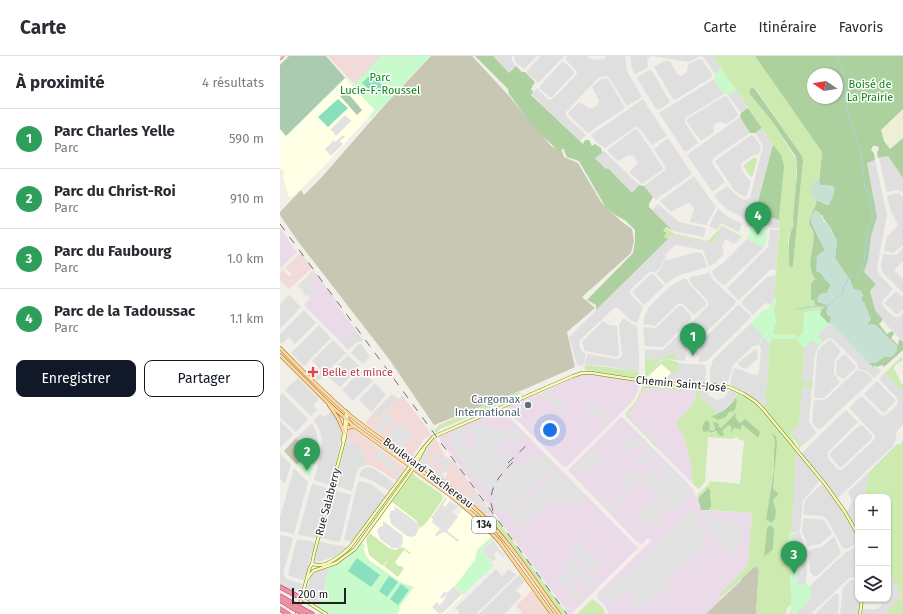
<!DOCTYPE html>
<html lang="fr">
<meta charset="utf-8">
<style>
:root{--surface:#fff;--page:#f2f2f3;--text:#2b2b33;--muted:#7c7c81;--line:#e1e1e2;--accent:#111827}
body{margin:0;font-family:"Fira Sans",sans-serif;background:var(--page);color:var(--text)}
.controls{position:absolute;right:12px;bottom:12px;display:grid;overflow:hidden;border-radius:8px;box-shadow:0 1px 3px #0004}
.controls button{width:36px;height:36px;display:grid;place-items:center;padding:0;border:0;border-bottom:1px solid var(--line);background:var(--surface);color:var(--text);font:20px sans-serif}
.compass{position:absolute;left:527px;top:12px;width:36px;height:36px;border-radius:50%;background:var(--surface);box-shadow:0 1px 3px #0004;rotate:282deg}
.scale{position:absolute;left:12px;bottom:10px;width:54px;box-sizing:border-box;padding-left:4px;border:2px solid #222;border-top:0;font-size:11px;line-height:14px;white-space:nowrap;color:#222;-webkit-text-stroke:3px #fff;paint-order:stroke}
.you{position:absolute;left:270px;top:374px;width:14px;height:14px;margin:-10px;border:3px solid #fff;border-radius:50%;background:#1a73e8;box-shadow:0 0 0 6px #1a73e833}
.badge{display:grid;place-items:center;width:26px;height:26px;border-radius:50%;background:var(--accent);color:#fff;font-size:13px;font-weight:700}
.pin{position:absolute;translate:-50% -33px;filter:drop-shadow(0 1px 2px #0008)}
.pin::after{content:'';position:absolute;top:21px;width:14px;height:12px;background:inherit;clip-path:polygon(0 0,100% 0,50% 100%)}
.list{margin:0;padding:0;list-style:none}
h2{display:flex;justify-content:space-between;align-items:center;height:52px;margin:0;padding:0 16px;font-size:17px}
h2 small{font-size:13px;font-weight:400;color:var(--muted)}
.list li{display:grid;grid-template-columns:26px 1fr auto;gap:12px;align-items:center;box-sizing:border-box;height:60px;padding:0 16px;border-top:1px solid var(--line)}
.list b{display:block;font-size:15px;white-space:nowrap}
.list p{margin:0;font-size:13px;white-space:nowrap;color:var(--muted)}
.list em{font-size:13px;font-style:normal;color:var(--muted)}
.actions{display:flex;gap:8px;padding:12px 16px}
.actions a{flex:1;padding:9px 0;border:1px solid var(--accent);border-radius:8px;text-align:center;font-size:14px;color:var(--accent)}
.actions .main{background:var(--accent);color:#fff}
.icon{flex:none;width:22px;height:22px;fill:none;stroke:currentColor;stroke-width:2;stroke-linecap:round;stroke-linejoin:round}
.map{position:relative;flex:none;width:623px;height:558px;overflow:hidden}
header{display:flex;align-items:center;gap:24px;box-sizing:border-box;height:56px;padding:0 20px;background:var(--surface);border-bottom:1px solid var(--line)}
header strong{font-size:19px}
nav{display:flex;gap:22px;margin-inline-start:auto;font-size:14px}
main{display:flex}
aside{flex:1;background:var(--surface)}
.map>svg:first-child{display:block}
.residential{fill:#e0dfdf}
.commercial{fill:#f2dad9}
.industrial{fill:#ebdbe8}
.education{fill:#ffffe5}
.construction{fill:#c7c7b4}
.farmland{fill:#eef0d5}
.grass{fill:#cdebb0;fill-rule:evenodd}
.forest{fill:#add19e;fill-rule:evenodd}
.wetland{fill:#c6e0d4}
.cemetery{fill:#aacbaf}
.park{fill:#c8facc}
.pitch{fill:#88e0be}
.parking{fill:#e2e2e2;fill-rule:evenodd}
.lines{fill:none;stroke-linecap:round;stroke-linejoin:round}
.stream{stroke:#aad3df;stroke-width:1}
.secondary-casing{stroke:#707d05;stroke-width:3.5}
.primary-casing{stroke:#a06b00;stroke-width:4}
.highway-casing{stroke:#dc2a67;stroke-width:5}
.secondary{stroke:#f7fabf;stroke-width:2.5}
.primary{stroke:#fcd6a4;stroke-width:3}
.highway{stroke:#e892a2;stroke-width:4}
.rail{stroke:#707070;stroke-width:1;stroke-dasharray:8 8;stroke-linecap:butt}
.highway-bridge-casing{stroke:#dc2a67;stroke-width:5;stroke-linecap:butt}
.highway-bridge{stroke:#e892a2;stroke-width:4}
.health-dot{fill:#e0444e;stroke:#fff;stroke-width:1.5}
.service-dot{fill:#5c6f8a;stroke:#fff;stroke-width:1.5}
.labels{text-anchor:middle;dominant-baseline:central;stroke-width:3;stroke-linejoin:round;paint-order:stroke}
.shield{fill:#fff;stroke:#646464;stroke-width:1}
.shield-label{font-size:10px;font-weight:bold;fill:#222}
.park-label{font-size:11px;fill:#0c8416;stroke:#fff}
.health-label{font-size:11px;fill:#be3a42;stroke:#fff;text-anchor:start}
.street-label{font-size:11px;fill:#222;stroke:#fff}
.service-label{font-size:11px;fill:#4e5e75;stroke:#fff;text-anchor:end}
</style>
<header>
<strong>Carte</strong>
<nav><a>Carte</a><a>Itinéraire</a><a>Favoris</a></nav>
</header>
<main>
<aside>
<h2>À proximité<small>4 résultats</small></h2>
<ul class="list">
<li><span class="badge" style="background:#2e9e5b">1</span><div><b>Parc Charles Yelle</b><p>Parc</p></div><em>590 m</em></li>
<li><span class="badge" style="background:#2e9e5b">2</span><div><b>Parc du Christ-Roi</b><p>Parc</p></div><em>910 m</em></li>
<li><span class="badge" style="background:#2e9e5b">3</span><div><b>Parc du Faubourg</b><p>Parc</p></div><em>1.0 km</em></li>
<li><span class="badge" style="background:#2e9e5b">4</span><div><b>Parc de la Tadoussac</b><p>Parc</p></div><em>1.1 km</em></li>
</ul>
<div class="actions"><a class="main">Enregistrer</a><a>Partager</a></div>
</aside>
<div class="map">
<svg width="623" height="558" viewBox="0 0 623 558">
<rect width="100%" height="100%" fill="#f2efe9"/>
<g class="residential">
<path d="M213,0h19v5l4,5 -7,7z"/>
<path d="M234,0h23l-13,13 -8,-6z"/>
<path d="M261,0h23l-26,27 -12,-11z"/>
<path d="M288,0h18l6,4 12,-1 2,-3h19l2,15 15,26 -15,9 -18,-29 -3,-1 -8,2 -32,34v4l20,19 -6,6 -49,-47 6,-6 12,12 5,-2 23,-24 -1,-4 -9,-9 -1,-3z"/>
<path d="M351,0h20l-4,3 1,8 -12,7 -2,-1 -3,-8z"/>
<path d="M372,0h61l9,13 -7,5 -11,-16 -3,-2 -12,6z"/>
<path d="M419,3l3,1 10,14v3l-37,23 -2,-1 -19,-32 10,-6h6l7,13 4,2 6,-4 1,-7z"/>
<path d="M282,6l3,1 9,8v2l-22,24h-2l-10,-8v-3z"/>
<path d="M369,14l3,1 18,30 -1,2 -10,7 -3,-1 -19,-31z"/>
<path d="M321,23h7l17,29 -37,25 -19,-18 -1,-2 11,-11 11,7 8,-4 1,-5 -7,-13z"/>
<path d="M434,23l10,15 -39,24v5l13,20 -11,8h-3l-25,-38z"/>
<path d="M456,34l12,18 -7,5 -13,-18z"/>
<path d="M445,40l2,1 11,17v2l-12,8 -4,-2h-4l-5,4 1,6 -13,9 -14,-19v-3z"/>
<path d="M363,43l24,37 -15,9 -13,-17 -4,-1 -30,21 -9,-6 -5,-7z"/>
<path d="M460,61l10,16 -37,25 -1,5 13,19 -11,9h-2l-25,-36z"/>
<path d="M482,72l11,16 -18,69 -7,-2 -2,8 -17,-8 -10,-9 -5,-7 13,-9 7,7 8,6 4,1 4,-3 13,-50v-2l-8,-12z"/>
<path d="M357,73l26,39 -1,2 -20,14 -12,-11v-2l7,-7v-3l-3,-5 -5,-1 -11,6 -11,-11 27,-20z"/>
<path d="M471,79l3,1 7,11 -3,8h-5l-11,8 -1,2v3l6,10 4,3 -4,15 -3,1 -10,-7 -19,-29z"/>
<path d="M388,82l24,36 -33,23 -2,3 -8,-7 -5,-7 21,-16v-4l-11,-17z"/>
<path d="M324,95l35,34 -7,8 -24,-25 -2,2 -11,-13z"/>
<path d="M608,100l15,22v15l-5,-3 -10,2 -2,-2 -7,-32z"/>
<path d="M595,104l12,55 -10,52 2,7 14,15 -10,11 -1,3 2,4 10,10h5l4,-4v29l-16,-17 -12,-15 -5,-19 6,-7 -12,-12 4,-12 3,-24 6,-19 -10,-54z"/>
<path d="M414,120l22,31 -10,18 -16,-3 4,-13 -4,-6h-3l-16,9 -11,-11z"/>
<path d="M619,137l4,5v47l-10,8 -8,-2 -1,-1 3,-13 11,-12 -8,-16 -3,-12 2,-2z"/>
<path d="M378,148l21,18 27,6 -2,9 -31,-6 -21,-21z"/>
<path d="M438,153l13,10 11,4 -3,9 -18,-9 -4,7 -8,-4z"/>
<path d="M479,158l21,6 -1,8h-9l-3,-3 -11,-3z"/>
<path d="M442,171l19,10 -7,7 -7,-4h-2l-3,7 2,7 -9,9 -6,3 -6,-16 -26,-5 -3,1 -9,9 1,3 -4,4 -1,5 -6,6 -3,-2 -4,2 -18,17 1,5 12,12 -6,16 -6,-2 -13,-13h-4l-34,32 -1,4 3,8 4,2 -3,12 -6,-1 -8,-28 103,-102 41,8z"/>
<path d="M490,173l9,1 -3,37 -2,30 -1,5 -3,4 -2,-3 -4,1 -11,11 -11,-11v-3l25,-24 7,-1 2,-3 -1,-3 -3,-1 -2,1 -31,30 -2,-1 -10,-11 41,-41z"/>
<path d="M467,183l17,8 -39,38h-2l-9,-8 -2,-6 10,-7z"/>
<path d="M623,192v13l-9,9 9,9v14l-20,-20 -2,-7 2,-12 13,1z"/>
<path d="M416,196l6,1 5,14 -30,9 -11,8 -10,-10 6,-6 1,-6 4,-3 2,1z"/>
<path d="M429,217l5,8 22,20 -1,3 -48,47 -2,10 -8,-1 -2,-2 -6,-1 -7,2h-17v-10l16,1 3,-1 44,-43v-5l-17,-18 -2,-4 2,-2z"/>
<path d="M371,218h2l11,12 -20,19 -12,-13z"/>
<path d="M403,223h3l4,6 16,17v3l-12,10 -11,-11 -4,-1 -24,23 -12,-2 2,-9 4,-8 23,-22z"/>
<path d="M616,235l7,6v12l-6,6 -12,-11v-2z"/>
<path d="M9,239l12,12 -21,22v-25z"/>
<path d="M458,249l2,1 11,10 -1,2 -43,43 -8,1v-5l-7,-7z"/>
<path d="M399,250h3l9,10v3l-28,28 -18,-1 -2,-19 13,1z"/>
<path d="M24,254l12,13 -21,21 -6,-7 -7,7 -2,-2v-8z"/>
<path d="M343,263h2l7,5 5,2 2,27v19l-42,-7h-13l4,-11 29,5 3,-1 2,-4 -3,-30z"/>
<path d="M323,265l6,4 8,1 2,29 -2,2 -32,-6 -3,-9z"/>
<path d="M471,267l13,13 -6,9 -5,1 -20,19 -6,19 -16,-1 -1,-2v-11l3,-10z"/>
<path d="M550,267l43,44 2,-2 6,6 -7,7 -6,-6 -10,-3 -1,-6 -24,-24 -5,-1 -5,4 -6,-6z"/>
<path d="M39,269l12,13 -27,28 -13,-13z"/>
<path d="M75,273l8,11 -1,2h-5l-9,8 -7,-8z"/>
<path d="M484,281l6,6 -5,64h-2l-14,-12 -19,-10 3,-15 2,-2 9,3 9,4 5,-1 1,-3 2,-22 -2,-4z"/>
<path d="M533,283l6,7 -4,8 -6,67 7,12 -14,13 -11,-14 8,-7 5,-77z"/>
<path d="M53,284l13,13 -28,28 -6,-6 7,-7 -7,-7z"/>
<path d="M549,284l3,1 9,10 -6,9 -1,11v3l6,8 -16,16h-8l-2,-2 3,-42 2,-5z"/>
<path d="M78,288h3l9,13 -7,7 -12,-11z"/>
<path d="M475,293l2,1 1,8 -12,11 -7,-3 -1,-3z"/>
<path d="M68,299l12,12 -20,20 -13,-11z"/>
<path d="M563,299h3l10,11 -1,3 -12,10 -6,-4 -1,-3 1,-11z"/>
<path d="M398,307l27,2 1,3 -1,14 -2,1 -39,-1 7,-10h7z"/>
<path d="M82,314l11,11 -20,20 -11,-11z"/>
<path d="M577,314l10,3 6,6 -53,50h-3l-5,-7 2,-21 12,-2z"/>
<path d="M605,317l18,18v33l-6,7 -2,10 -2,5 -54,51h-2l-35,-42 1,-3 43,-42 12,12 -30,30v6l9,11 4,1 2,-1 31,-29 1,-3 -1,-3 -24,-25v-2l10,-10h3l17,17 3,2 3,-1 11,-10 1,-3 -1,-4 -18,-19z"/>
<path d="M18,322l21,21 -6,7 4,4 -6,6 -26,-26z"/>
<path d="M597,325l19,20 -12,12 -2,-1 -18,-18z"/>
<path d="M95,327l11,12 -15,17 -12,-12z"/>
<path d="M426,331l2,8 9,5 7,-2 6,-9 7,3 -3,8 -16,14 -21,-19z"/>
<path d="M2,337l26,26 -12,13 -16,-15v-22z"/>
<path d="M112,338l7,5 -20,20 -6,-6z"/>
<path d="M51,356l7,9 4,14 -11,50 -17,-5 7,-26 1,-11 -2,-12 -6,-11 6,-6 3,3z"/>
<path d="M0,365l13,13 -1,2 -12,12z"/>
<path d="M32,367l4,9 2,8v9l-2,9 -20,-20z"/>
<path d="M580,369l3,1 9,9v3l-30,29h-3l-9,-11v-3z"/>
<path d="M66,386l10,3 3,-1 4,5 -3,1 5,4 1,11 -6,2 -3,5 -5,19 -17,-5z"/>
<path d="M518,396l22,29 -17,19 -3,31 -10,2 6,-79z"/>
<path d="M0,398l11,10 -6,20 -5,-5z"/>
<path d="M87,411l6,1 21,15 -5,8 -16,-10 -14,-5 1,-3 3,-4z"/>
<path d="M14,412l14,14 -14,52 -14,-3v-14z"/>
<path d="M589,416l-4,25h-7v35l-11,-20 5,-11 -4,-9z"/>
<path d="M80,425l11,3 15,12 -34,46 -8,-2 14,-58z"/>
<path d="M32,428l17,5 -13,49 -18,-3z"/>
<path d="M541,429h2l14,17 21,36v5l-12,6 -3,-1 -17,-30 -4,-2 -17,-1 -2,-1 2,-14z"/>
<path d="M54,434l17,5 -11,47 -20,-4z"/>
<path d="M524,462l20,2 8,14 -12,10 -12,2 -6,-15 1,-11z"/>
<path d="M520,476l5,15 2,24 -1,12 -9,3 1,-15v-16l-7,-20z"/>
<path d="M0,479l13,3 -10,36 4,5 15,5 -2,10 -20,-9z"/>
<path d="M553,481l2,1 6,15 -24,23h-3l-4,-4 -1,-22 13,-3z"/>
<path d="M17,483l18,3 -11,38 -15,-4 -1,-2z"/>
<path d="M40,486l27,5 -12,9 -16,6 -3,-1 -1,-3z"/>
<path d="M578,490v31l-9,1 -38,36h-22l1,-3 5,3 16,-16 -1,-12 36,-34z"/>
<path d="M49,512l-10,38 -13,-8 -1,-4 6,-18 5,-4z"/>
<path d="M216,513l6,7 7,-7 7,6 -40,39h-16l-4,-6z"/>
<path d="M608,514l14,27 -17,17h-23l1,-5h14l11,-10z"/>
<path d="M239,519l6,6 -9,9 6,6 -18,18h-25z"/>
<path d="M570,524h8v19h2l-1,15h-19l3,-26z"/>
<path d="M555,538h3l1,2 -1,18h-23z"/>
</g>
<g class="commercial">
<path d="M48,0h53l-27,28z"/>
<path d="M21,197l11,15 -23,21 -9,-9v-7l3,-3 6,6 3,-2 -7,-6z"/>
<path d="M122,339l30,40 -7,3 -14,20 -46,-35 8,-10 6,6z"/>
<path d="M71,371l55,41 -9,13 -24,-15 -7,-1 -1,-11 -5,-4 3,-1 -4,-4h-3l-10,-3 3,-13z"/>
<path d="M155,382l10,18 7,5 1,-1 44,60 -4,4 -24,-24 -26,-19 5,-8 -4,-2 -5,7 -19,-14 -1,-2 3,-7z"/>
<path d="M251,535l8,8 11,15h-30l2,-2 -6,-6z"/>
</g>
<g class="industrial">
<path d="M0,172l17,24 -16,16 -1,-1z"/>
<path d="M33,214l25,33 -1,2 18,24 -14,13 -37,-37 6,-7 -3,-4 -2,2 -2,-3 1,-1 -6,-6z"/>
<path d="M302,318l19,1 37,6 2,3 -6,15 -4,5 -63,62 -3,1 -57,-57v-3l39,-16z"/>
<path d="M364,332l51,2 1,10 -3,5 -17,17 8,16 6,22 3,22 -1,1 -66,-67 9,-11z"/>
<path d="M219,353l3,1 136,138 -67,66h-2l-131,-177z"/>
<path d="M341,361l2,1 71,72v3l4,5 3,12 51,3 -4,55h-2l-28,28 3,2 20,-19 2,3 -32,32h-103l-3,-8 -8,-8v-4l54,-53 -3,-3 -6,6 -4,-1 -70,-73z"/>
</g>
<g class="education">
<path d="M65,22l30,32 -45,50 -35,35 -4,2 -3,-1 -5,-20 2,-3 -5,-5v-39l6,7z"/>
<path d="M381,308l10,8 -7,10 -18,-2z"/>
<path d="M133,417l2,3 26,18 2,5 3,-3 4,3 -5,8 12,10 6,-8 17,15 13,15 -11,11 12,16 -50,48h-115v-46l15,-7 14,-12z"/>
</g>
<g class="construction">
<path d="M151,0h41l37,40 42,50 11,5 2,6 14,6 23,39 21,20 10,7 2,12 -3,12 -49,44 13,11 -28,24 8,35 -50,22 -91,36 -45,-66 -92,-119 -17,-25v-3l21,-22 3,5 17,-17 63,-72z"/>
<path d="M16,382l20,20 -2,7 -9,-8 -8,8 -13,-14z"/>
<path d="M475,510l4,3 -3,45h-50l36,-34 -1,-1z"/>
</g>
<path class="farmland" d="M623,53v29l-13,11 -6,-7 -3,-12z"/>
<g class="grass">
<path d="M433,0h42l67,96 -3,27 -7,4 -1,13 6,4c-2,9 -7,15 -8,23 9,11 1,30 1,43 0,5 3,8 4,12 2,6 -2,16 -3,22h3l11,7 3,16h2l-13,13 6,6 -4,4 -6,-6 -9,8 -2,33 11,1 -1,5 -10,-1 -3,39 -8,7 11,13 -3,4 -2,-6 -8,-10 6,10 2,6 -34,-42h2l5,-64 2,-5 22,1 1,-4h-23l4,-14 -2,-10 2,-12 -2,-2 6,-77 -21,-6 -3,8 -10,-3 2,-8 7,2 18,-69zM476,33l46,67 1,4 -10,106 -1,2 -3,-2 1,-11 -2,-12 1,-8 5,-10 3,-64 -25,-40 -23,-28z"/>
<path d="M473,102h3l1,2 -4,15 -2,2 -8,-11z"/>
<path d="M442,170l19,10 1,1 -7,7 6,-7 -19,-10 -9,16 -41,-8 -4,4 -4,-2 2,-2v-3h-3l3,-4 9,6 33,7z"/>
<path d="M392,297l3,3 2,4 -10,-1 -8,2 -14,17v-19c10,0 19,2 27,-6z"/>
<path d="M621,301l2,3 -8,5 -1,3 7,15 2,2v6l-18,-18z"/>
<path d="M387,303l11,3v10h-7l-10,-8 -16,15 2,-4 12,-13z"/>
<path d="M311,309l48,7 -1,6 -53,-8 -1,-4z"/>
<path d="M364,327l61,3 1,1 -8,8 20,19 -7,1 15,2 3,-5 2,-1 5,-10v-4l1,-5c26,12 43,39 61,60l-2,2 -5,80 -2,6 2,25 -1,19 2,15 -1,6 -4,3 -1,6h-30l3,-44 -4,-4 -35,32 -2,-2 28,-29h2l4,-54 -43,-3 2,-16 -5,-5 -8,9 -1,-3 12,-11 1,-3 30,3 4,-43 -4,-1 -3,-3 -5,2 -24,-2 -3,45 -6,7 -2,-1 -5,-5 1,-1 -3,-22 -6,-22 -8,-16 17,-17 -1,-1 4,-4 -1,-10 -51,-2 -9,17 -8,10 31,32h-2l-31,-33 11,-13zM456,359l-1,2 6,6 18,14 -4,-1 -12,-11h-2v5l-9,-2 -3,-3 -7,6 -11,2 -8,-10 5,-2 1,8 3,2 3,-2 -2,-6 7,6zM495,384v31l-2,18 5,4v2l-5,5 2,8 -6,14 -3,-3 8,-49v-19z"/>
<path d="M238,336l3,1 -6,4 -65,28 -10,4 -4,4 -2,-2 5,-6 68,-29z"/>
<path d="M623,385v173h-18l17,-17 -14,-27v-73h-23l4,-25 28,-28 2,1z"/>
<path d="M133,417l2,3 26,18 2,5 -16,23 -7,6 -3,-7 -25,-19z"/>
<path d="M217,464l70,94h-6l-43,-60 -23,-28 2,-2 -2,-2z"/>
<path d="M90,477l19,15 6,2 7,-3 9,6 -1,1 -6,-4 -9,12 3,4h3l3,2 -6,9 -14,-11 8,-12 -9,12 -14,-11 -3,-16z"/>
<path d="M313,543l10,9 2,6h-28l14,-14z"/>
</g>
<g class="forest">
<path d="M195,0h18l16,17 7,-7 6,6h3l10,10 -4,7 2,3 -2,3 52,49 2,-4h4l3,6 3,-2 6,4 1,4h1l-8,6 11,11 2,-1 24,25 7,-8 5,1 9,11 -4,7v3l24,24 -7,-4 -3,5h3v2l-2,3 4,2 -72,71v-5l-9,-5 46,-47 2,-12v-11l-9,-9 -12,-7 -9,-8 -26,-45 -12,-4 -4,-9 -3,4 -23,-21 -28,-37 -1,-5z"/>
<path d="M475,0h148v53l-22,21 3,11 6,8 13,-11v40l-15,-22 -10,2 -1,-5 2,-5 -2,-2h-4l-2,4 3,3 1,7 -8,3 10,54 -6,19 -3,24 -4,12 12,12 -6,7 5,19 8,10 -4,4 8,10 5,-3 2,3 -3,4 7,7 1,-6 4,3v8l-19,17 -2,-2 -5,2 -2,-2 -2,2 -5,-5 7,1 11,-7 2,1 9,-6v-5l-24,-22 -6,2 -6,-27 2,-4 -4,-4 -6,-2 -3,-9 -15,-22 2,-18c-4,-4 -4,-8 -7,-13 -3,-4 -6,-7 -8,-12l-9,-1 -2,4v4l14,28 -3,24 3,5 6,6 -4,8 -7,1 -3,6 1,2 7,2 4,2 -2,8 4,3 -1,6h-2l-8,-8 1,-5 4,-3 -10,-2 -1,-5h-3v-16l4,-5c-2,-3 -4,-6 -4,-9 -4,-13 9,-34 -2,-46 1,-9 6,-15 8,-24l10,5 6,-19 -12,-1 -2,-3 3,-30zM533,18h24v24h-24z"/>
<path d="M471,32l4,1 47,67 1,4 -10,106 -1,2 -3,-2c1,-15 -3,-27 5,-41l-1,-5 4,-47v-11l-1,-5 -24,-36 -23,-28z"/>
<path d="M468,52l14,20 -7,5h-5l-10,-16 1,-4z"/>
<path d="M493,89l8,10 3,11 -5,52 1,2 -25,-7z"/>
<path d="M456,341c1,5 1,9 -2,14l-5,1 -3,5 -8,3 -7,-4c8,-1 21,-11 25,-19z"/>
<path d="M456,357h1l-2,4 5,6 5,-4 15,13 -2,6 -15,-13 -2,1v4l-7,-2 -3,4 -1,-1 2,-3 -3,-3 -7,6 2,4 -1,1h-3l-4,-5 -5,2 -2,-2 -4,1 -2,-1 -1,-4 3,-6h3l2,3 -1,5 3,2 3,-2 -2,-6 1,-1 5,2v3l2,1z"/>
<path d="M492,377l4,4 1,6 -4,46 5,4v2l-5,5 3,11 -1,8 -4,4 -5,-4 8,-49v-19l1,-11z"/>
<path d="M428,432l2,2 1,16 -2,4h-8l-3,-12z"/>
<path d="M489,470h3l2,4 -1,19 -9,8 3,-29z"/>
</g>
<g class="wetland">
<path d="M539,123v3l2,3 14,2 -2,10 -4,8h-2l-17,-9 2,-13z"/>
<path d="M535,154l4,2 5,9 5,5 5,11 3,3 -2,18 15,22 3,9 7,1 2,2v9l2,1 7,17 -4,6 6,-1 3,1 21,21v5l-5,6 -6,-1 -11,7 -7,-1 -38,-39 1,-6 -5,-5 2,-6 -3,-2 -7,-2 -1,-2 3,-6 7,-1 4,-8 -6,-6 -3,-5 -6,-3 1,-15 8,-6 -14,-28v-4z"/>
</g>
<g class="cemetery">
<path d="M9,0h37l19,22 -59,58 -6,-7v-64z"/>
<path d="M64,35h2l16,19 -5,5 -17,-19z"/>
</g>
<g class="park">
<path d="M101,0h50l-60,62 -2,-1 6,-7 -23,-24z"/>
<path d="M442,13l14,21 -8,5 -4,-1 -10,-15 1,-5z"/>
<path d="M472,168l15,4 -1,16 -2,3 -17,-8z"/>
<path d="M494,241l2,2 -2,12 2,10 -3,13 22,1 2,2 -3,2 -22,-1 -2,5 -6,-6 -5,8h-1l5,-9 -12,-13 12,-13 6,-1 4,-7z"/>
<path d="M541,254l-1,5 8,8h2l-13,13 6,6 -4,4 -6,-6 -9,8 -8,-9 7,-6 1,-21z"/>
<path d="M25,401l9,8 -4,13 -13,-13z"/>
<path d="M520,475v1l-9,3c7,17 8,33 6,51l9,-3 4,3 1,12 -16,16 -5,-3 2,-12 -2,-15 1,-19 -1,-19 -2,-10 2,-3z"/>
<path d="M211,481l2,2 -11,11 12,16 -31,29 -8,-9 20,-26 2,-10z"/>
<path d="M82,487l3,2v2h-2l3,9 4,5 32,22 12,4 -15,20 1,1 -3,6h-68l-10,-7 10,-39 18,-9z"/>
</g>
<g class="pitch">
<path d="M93,16l10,9 -3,3 5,4 -5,6 -5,-4 -3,2 -10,-9z"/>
<path d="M58,43l10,9 -20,19 -10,-10z"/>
<path d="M77,502l23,17 -9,12 -23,-16z"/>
<path d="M109,520l9,6 -11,15 -8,-6z"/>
<path d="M121,528l8,6 -11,15 -8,-6z"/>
</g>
<g class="parking">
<path d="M65,59l6,6 -15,15 -3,-3 1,-1 -4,-2z"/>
<path d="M63,79l2,2 -5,4 3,3 -12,12 -6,-7 9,-9 1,2z"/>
<path d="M31,217l1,1 2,-1 2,2 -3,2 2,4 -4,4 5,5 -4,5 -4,-4 -3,5 -2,-3 1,-1 -5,-6z"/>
<path d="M268,336l1,2 3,-2 14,14 -6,6 -15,-15 -4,3 -2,-3z"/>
<path d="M312,348l5,4 2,-1 12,12 -4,4 -8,-8 -4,3 -1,-1 -7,7 -3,-3 6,-6 -4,-5z"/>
<path d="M107,357l7,6 -12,15 -6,-6z"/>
<path d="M201,366l4,5 2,-1 7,6 3,-4 4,4 6,-5 4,4 4,-4 8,8 -8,7 -5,-4 -11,8 -3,-4 -1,1 6,10 -1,7 12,-11 5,5 -18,18 -10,22 -5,-9 -3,2 -3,-5 18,-18 -16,16 -2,-1 -2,2 -13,-15 1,-2 -10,-14 2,-2 -7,-10 12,-10 4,3 5,-6 1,1zM193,375l5,5 -6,6 6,6 -6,6 -2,-2 2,-1 -8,-6 -1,-3 1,-2 -3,-3 3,-4 3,3z"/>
<path d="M116,367l13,9h3l2,1 -12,15 -16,-11 4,-3 -1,-1z"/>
<path d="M350,379l6,7 4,-4 9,9 -4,3 -1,-4 -3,-1 -5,4 -2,-3 -6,8 -8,-9z"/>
<path d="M150,388l2,3 -7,11 4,3 -1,2 13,8 3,-4 1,-2 -4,-3 -2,3 -6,-5 -1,-2 4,-5 7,5 2,-2 7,5 -10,14 3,2 -2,4 -4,-3 2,-2 -5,-4h-3l-7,-6 1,-1 -6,-2 3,-10 4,-5v-1z"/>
<path d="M370,391l11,11 -2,2 -3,-3 -7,8 -3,-2h-5l-9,6 -2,-2z"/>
<path d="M99,393l8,6 -3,4 2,2 3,-4 3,4 -1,2h-2l1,1 1,-1 4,3v2l5,2 -4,3 3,2 -3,4 -3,-2 3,-4 -8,-6 1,-1h-2l-13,-10z"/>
<path d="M312,393l11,11 -11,12h-6l-3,-4 -5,5 -1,3h-1l-4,-4 1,-1 -1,-1z"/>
<path d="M255,398l4,4 4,-4 12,12 -52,50 -12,-15 3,-16 7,-10 14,-13 10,9 1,-2 -3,-3z"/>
<path d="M383,405l30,30v2l-22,21 -19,-24h-3l-9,-9 -3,2 -2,-2 -5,5 -3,-2 -2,3 -8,-7 12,-12 7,8 2,-2 4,4 15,-14 3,2 -5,5 2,3 -1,2 2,2 3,-1 6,-7 -6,-7z"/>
<path d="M275,413l4,4 2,-1 8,8 -49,49 -12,-13 20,-21 3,3 6,-5 -2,-3z"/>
<path d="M289,425l17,17 -7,7 -4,-1 -7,-7 -8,9 -7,-8z"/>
<path d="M348,432h1l2,1 -22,22 -3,-3 1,-1 -8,-8 9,-9 2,2 -7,8 6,5z"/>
<path d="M194,435l3,4 -1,1h2l9,11 9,14 -3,2 -4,-5 1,-1 -9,-8 3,-2 -3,-2 -1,1 -7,-5 1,-3 -1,1 -4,-1z"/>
<path d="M165,442l2,1 -4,6 2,2 5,-6 8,6 -6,5 6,5 -11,14 12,9 -1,2 -13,-10 -6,2 -2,3 -2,-2 5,-6 -8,-7 1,-3 -2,-1z"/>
<path d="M374,443l11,11 -7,10 4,4 -5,4 -1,-1 -2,1 -7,-6 -2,2 -9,-8z"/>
<path d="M114,450l24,17 1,5 -3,7 -4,2 -5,-1 -16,-12 -2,-9 2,-4 4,-1z"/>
<path d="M412,452l7,6 5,24 1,10 -6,3 -33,31 6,7 -6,7 -8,-9 -2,2 4,3 -10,10 -3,-2 -9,9 -3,-2 -1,1 -2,-2 2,-3 -6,-7 2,-2 -3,-3 -17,14 -9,-10 22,-20 2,1z"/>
<path d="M429,457l3,7 6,-2h2v3h5l1,-2 7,1 6,2 5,6 -5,19 -7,7 -15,-14 -2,-8h-4l-3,-4 -4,-14z"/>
<path d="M103,465l19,14 1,6 -1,4 -3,3h-7l-12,-9 -3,-9 3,-3 3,-1z"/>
<path d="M213,484l12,17 -1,1 -7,-7 -3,4 2,3 -4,4 -10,-12z"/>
<path d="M298,486l23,23 -10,10 -5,-10 -10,-10 -7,-3z"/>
<path d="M291,501l26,28 -5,5 -14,-14 -6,6 11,14 -4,5 -21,-21 5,-7 2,2 5,-5 -5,-7z"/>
<path d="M174,530l8,8 -20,20 -1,-1 -2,1 -7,-7 5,-5 2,3 -2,2 5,-4 5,-8h-1l-4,4 -2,-2 5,-6 2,2z"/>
</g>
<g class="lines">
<g class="stream">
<path d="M557,0l4,9 4,24 1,15 4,18 11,31 4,34 5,9v9l3,11 -5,14 -4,32 -7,16"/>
<path d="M546,252l18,-17 -2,-3 4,-4 3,-9 4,2"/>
<path d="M517,253l20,-3 8,1"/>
</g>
<g class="secondary-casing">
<g id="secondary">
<path d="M63,385l3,-30"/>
<path d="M32,508c2,0 4,1 7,1 9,1 25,-12 31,-18l72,-97 11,-13 140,-61 9,-3h10l65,10 58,2 14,2 15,7 12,8 7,7 62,75 20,28 13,23"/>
<path d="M27,523l6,-8 23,-8 19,-14 56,-77 13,-23"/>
<path d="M21,542l25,16"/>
<path d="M17,558l13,-47 2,-3 2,-10 31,-117 3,-24"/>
<path d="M580,558l2,-15"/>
</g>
</g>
<g class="primary-casing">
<g id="primary">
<path d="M0,2l2,-2"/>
<path d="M0,292c25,25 49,51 77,73 40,31 87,58 124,93 30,29 53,66 78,100"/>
<path d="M0,299l47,47 27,24 96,69 25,21 24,25 53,73"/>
<path d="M49,349l9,13 6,14"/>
<path d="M67,372l7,-2"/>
</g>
</g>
<g class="highway-casing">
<g id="highway">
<path d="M0,531l21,11"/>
<path d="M0,540l12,7"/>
<path d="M0,544l11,7"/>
<path d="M0,553l8,5"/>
<path d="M26,555l6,3"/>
</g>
</g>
<use href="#secondary" class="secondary"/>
<use href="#primary" class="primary"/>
<use href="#highway" class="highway"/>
<g class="rail">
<path d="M0,168l287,390"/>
<path d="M228,407l22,-21"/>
<path d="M213,455c-7,-22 7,-36 21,-50"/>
</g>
<g class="highway-bridge-casing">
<g id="highway-bridge">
<path d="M12,547l14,8"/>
<path d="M11,551l13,7"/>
</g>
</g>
<use href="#highway-bridge" class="highway-bridge"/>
</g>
<path class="health-dot" d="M31 310h4v4h4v4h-4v4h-4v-4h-4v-4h4z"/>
<circle class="service-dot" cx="248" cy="349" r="4"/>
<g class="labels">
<rect class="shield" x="192" y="461" width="24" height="16" rx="3"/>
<g class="shield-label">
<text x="204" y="469">134</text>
</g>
<g class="park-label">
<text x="100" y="21">Parc<tspan x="100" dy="13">Lucie-F.-Roussel</tspan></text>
<text x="590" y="28">Boisé de<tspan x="590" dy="13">La Prairie</tspan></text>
</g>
<g class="health-label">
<text x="42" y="316">Belle et mince</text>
</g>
<g class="street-label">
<text transform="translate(401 328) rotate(5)">Chemin Saint-José</text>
<text transform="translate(148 417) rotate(37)">Boulevard Taschereau</text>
<text transform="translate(48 446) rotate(-75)">Rue Salaberry</text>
</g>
<g class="service-label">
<text x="240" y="343">Cargomax<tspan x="240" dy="13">International</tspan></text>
</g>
</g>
</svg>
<div class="controls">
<button>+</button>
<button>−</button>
<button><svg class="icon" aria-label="layers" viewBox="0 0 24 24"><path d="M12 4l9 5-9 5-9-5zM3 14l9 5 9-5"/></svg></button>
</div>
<svg class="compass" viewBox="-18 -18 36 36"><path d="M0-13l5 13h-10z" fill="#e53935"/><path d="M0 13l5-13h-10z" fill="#7c7c81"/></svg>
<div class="scale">200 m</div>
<div class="you"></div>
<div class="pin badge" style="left:413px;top:300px;background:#2e9e5b">1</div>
<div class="pin badge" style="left:27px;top:415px;background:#2e9e5b">2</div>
<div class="pin badge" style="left:514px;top:518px;background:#2e9e5b">3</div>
<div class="pin badge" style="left:478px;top:179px;background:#2e9e5b">4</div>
</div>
</main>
